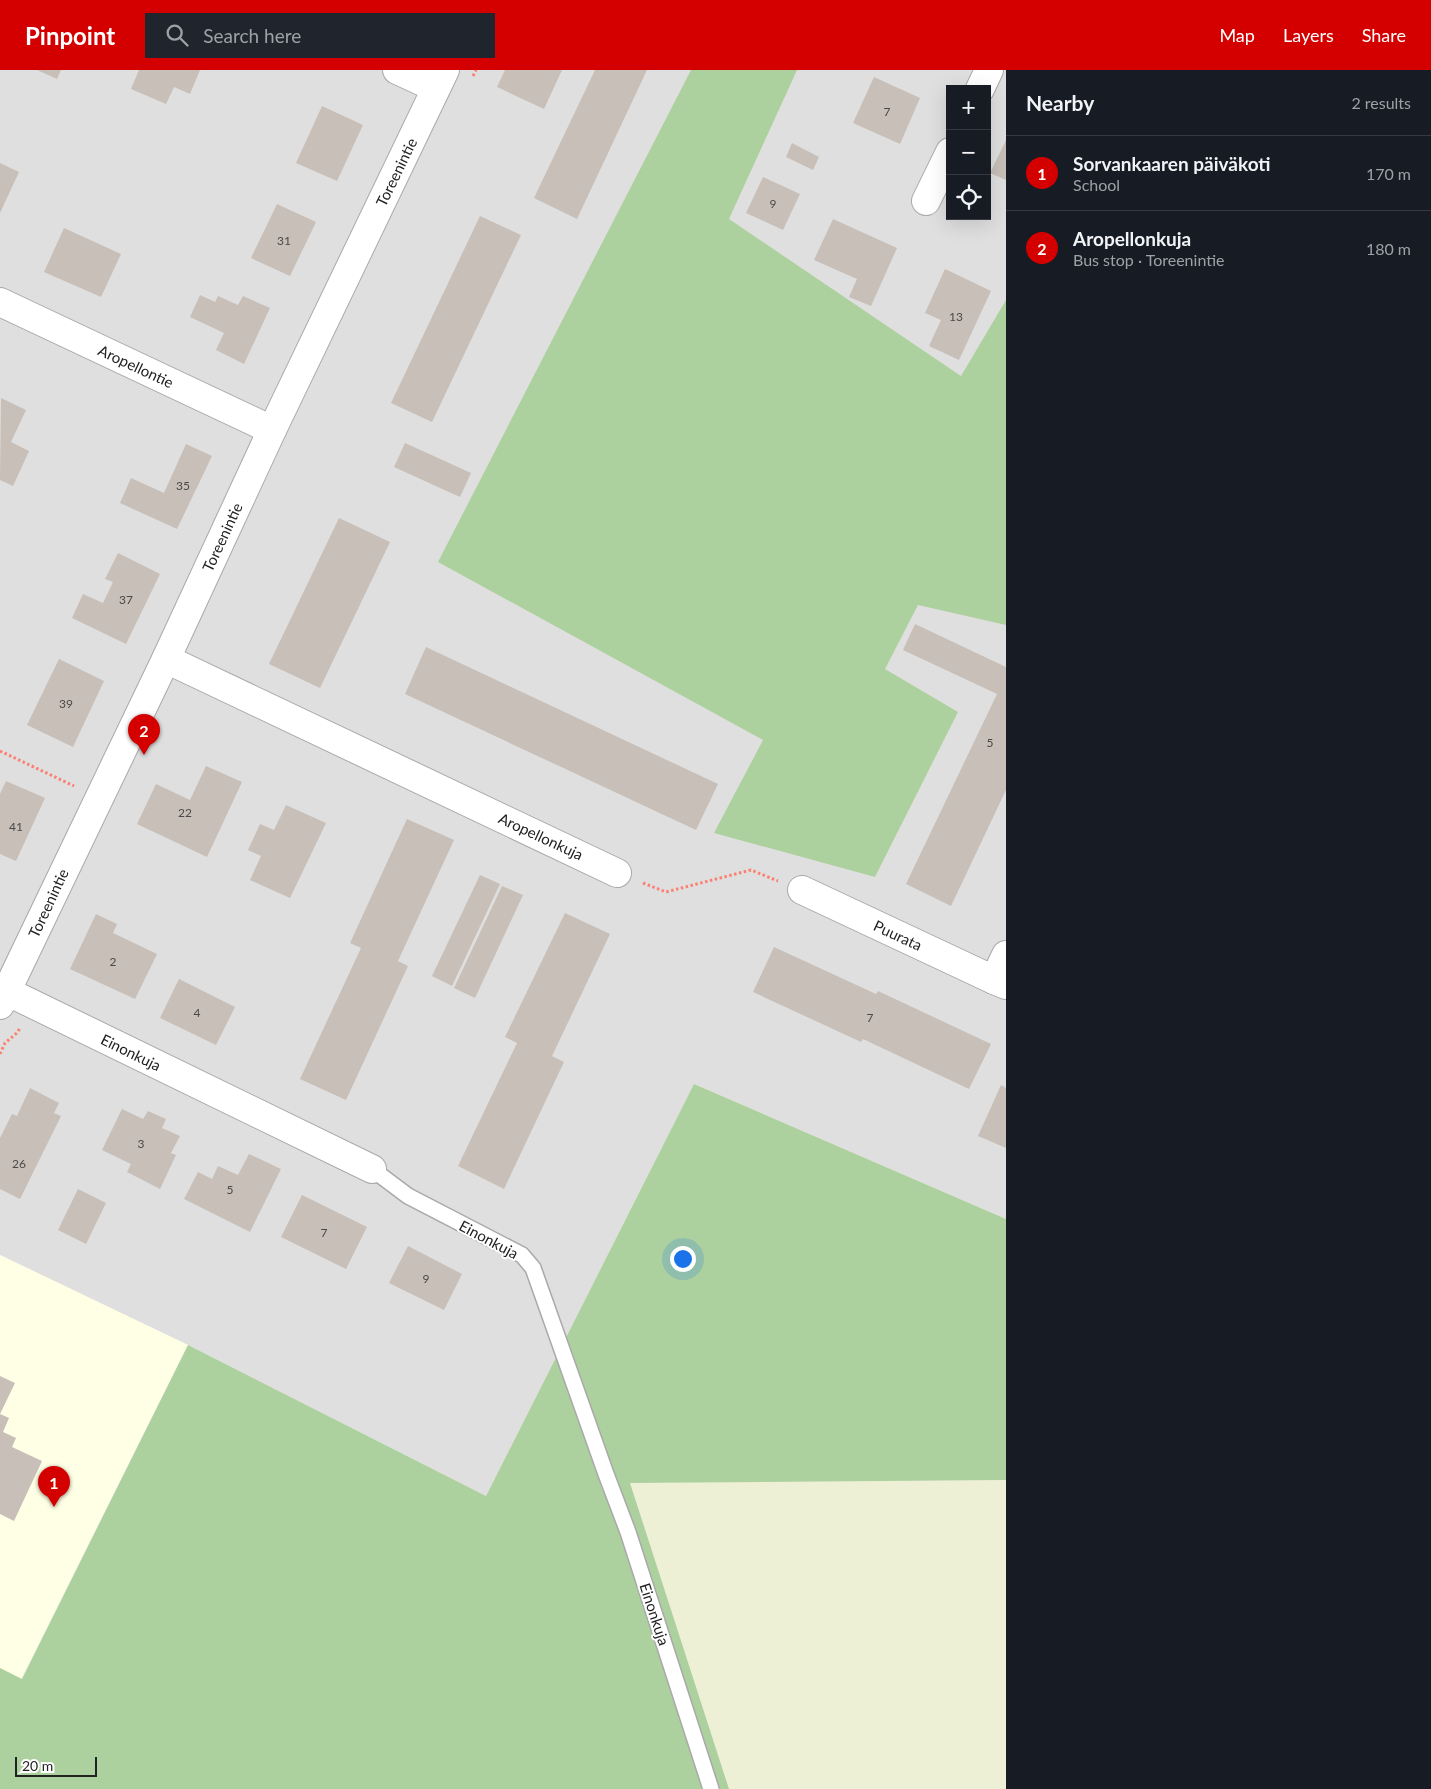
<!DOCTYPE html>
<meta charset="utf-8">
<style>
:root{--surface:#171b24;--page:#20242c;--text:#f1f3f6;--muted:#9ea1a6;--line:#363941;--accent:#d40000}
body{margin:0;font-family:Lato,sans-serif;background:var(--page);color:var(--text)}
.controls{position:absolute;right:15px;top:15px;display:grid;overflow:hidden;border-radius:0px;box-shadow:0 5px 20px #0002}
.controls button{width:45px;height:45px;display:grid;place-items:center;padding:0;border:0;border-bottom:1px solid var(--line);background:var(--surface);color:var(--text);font:25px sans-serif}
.scale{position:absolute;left:15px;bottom:12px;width:82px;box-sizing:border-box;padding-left:5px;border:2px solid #222;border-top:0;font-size:14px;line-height:18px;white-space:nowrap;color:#222;-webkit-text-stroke:4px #fff;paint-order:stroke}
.you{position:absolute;left:682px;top:1188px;width:18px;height:18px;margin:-12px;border:4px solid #fff;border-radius:50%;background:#1a73e8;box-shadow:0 0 0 8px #1a73e833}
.badge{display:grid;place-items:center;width:32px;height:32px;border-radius:50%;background:var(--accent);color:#fff;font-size:16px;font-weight:700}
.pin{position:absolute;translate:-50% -41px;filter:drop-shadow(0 1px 2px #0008)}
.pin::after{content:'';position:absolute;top:26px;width:18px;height:15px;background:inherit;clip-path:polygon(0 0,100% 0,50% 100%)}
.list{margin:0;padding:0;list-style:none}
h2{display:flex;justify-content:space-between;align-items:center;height:65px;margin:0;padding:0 20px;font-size:21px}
h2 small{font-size:16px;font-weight:400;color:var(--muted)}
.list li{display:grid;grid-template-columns:32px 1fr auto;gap:15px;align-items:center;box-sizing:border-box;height:75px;padding:0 20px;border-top:1px solid var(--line)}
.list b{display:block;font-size:19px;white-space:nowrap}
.list p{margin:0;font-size:16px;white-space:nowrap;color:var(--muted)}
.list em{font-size:16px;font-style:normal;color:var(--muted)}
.icon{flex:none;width:28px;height:28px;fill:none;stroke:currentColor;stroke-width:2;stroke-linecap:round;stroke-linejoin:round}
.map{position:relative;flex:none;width:1006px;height:1719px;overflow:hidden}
header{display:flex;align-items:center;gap:30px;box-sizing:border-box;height:70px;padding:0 25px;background:var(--accent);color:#fff}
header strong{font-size:24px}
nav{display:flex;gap:28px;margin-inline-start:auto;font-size:18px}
.search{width:350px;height:45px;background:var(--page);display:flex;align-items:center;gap:12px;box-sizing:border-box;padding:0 18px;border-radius:0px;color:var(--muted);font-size:19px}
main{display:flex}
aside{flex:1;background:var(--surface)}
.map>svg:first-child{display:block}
.residential{fill:#e0dfdf;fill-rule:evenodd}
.education{fill:#ffffe5}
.farmland{fill:#eef0d5}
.forest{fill:#add19e}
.building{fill:#c7bfb8}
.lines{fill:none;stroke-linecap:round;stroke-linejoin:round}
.service-casing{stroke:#a9a9a9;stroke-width:18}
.minor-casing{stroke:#a9a9a9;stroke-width:30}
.tertiary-casing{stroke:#a9a9a9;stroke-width:30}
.path{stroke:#fa8072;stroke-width:3;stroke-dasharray:2.5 2.5;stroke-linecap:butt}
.service{stroke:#fff;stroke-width:15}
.minor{stroke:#fff;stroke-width:28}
.tertiary{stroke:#fff;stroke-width:28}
.labels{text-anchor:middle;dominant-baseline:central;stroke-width:4;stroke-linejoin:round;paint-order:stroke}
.number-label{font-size:12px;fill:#4b4948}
.street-label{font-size:15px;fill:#222;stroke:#fff}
</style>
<header>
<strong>Pinpoint</strong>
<div class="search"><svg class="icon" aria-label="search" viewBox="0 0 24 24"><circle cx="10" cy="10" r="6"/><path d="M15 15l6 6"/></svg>Search here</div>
<nav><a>Map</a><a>Layers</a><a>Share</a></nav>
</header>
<main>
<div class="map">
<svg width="1006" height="1719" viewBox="0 0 1006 1719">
<rect width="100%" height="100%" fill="#f2efe9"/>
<path class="residential" d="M0,0h1006v1149l-312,-135 -208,412 -298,-151 -188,-90zM950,19h37v127h-37z"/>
<path class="education" d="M0,1185l188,90 -167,334 -21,-11z"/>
<path class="farmland" d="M1006,1410v309h-277l-99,-306z"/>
<g class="forest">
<path d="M691,0h106l-68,149 232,157 45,-76v325l-88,-20 -33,64 73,43 -83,165 -161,-44 49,-93 -325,-178z"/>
<path d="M694,1014l312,135v261l-376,3 99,306h-729v-121l22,11 166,-334 298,151z"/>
</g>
<g class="building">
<path d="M37,0h24l-4,9z"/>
<path d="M139,0h61l-10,24 -16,-7 -8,17 -35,-15z"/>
<path d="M505,0h57l-18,39 -47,-22z"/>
<path d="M595,0h52l-70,149 -43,-21z"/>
<path d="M874,7l46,21 -20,46 -47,-21z"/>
<path d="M322,36l41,19 -26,56 -41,-18z"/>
<path d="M1006,70v40l-16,-7z"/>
<path d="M792,73l27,14 -6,13 -27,-13z"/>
<path d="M0,93l19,9 -19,41z"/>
<path d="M763,107l37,17 -17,36 -37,-17z"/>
<path d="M277,134l39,18 -26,54 -39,-18z"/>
<path d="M480,146l41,19 -89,187 -41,-19z"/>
<path d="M833,149l64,29 -26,58 -22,-9 8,-18 -43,-19z"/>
<path d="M64,158l57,26 -20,43 -57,-25z"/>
<path d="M945,199l46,22 -32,69 -30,-14 12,-26 -16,-7z"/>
<path d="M200,225l15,7 3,-6 20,9 5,-9 27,12 -26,56 -28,-14 8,-17 -34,-16z"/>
<path d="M1,328l25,12 -15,32 18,9 -16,35 -13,-6z"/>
<path d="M405,373l66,30 -11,24 -66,-30z"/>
<path d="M186,374l26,12 -35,73 -57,-26 11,-25 33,15z"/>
<path d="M339,448l51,24 -70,146 -51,-24z"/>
<path d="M118,483l42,21 -34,70 -54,-26 11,-24 20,9 10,-21 -8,-3z"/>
<path d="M915,554l91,43v123l-55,116 -45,-22 91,-190 -94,-44z"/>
<path d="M426,577l292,137 -22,46 -291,-136z"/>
<path d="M59,589l45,22 -31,66 -46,-22z"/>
<path d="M206,696l36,16 -35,75 -70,-33 19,-40 34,16z"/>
<path d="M6,711l39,17 -29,63 -16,-7v-60z"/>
<path d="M286,735l40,18 -36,75 -40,-18 11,-24 -13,-6 12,-26 14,6z"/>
<path d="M407,749l47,21 -56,121 10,5 -62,134 -46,-21 61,-131 -11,-5z"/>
<path d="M480,805l20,9 -48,102 -20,-10z"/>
<path d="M502,816l21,9 -48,103 -21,-10z"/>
<path d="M565,843l45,21 -58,122 12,6 -60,127 -46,-23 59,-123 -12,-6z"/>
<path d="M96,844l21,10 -4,9 44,21 -22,45 -65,-30z"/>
<path d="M774,877l102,47 2,-3 113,53 -22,45 -106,-50 -2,3 -108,-50z"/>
<path d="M179,909l56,28 -19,38 -56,-27z"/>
<path d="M1001,1015l5,3v60l-28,-12z"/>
<path d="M30,1018l29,15 -5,10 7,3 -41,83 -20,-10v-51l12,-24 5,2z"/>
<path d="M122,1039l21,10 5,-8 18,8 -4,9 18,8 -9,17 5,2 -16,34 -33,-17 4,-8 -29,-14z"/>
<path d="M249,1084l32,15 -31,63 -66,-33 14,-27 14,7 6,-13 20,9z"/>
<path d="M78,1119l28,14 -20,41 -28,-14z"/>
<path d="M302,1125l65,32 -21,42 -65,-32z"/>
<path d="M408,1176l54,28 -18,36 -55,-27z"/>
<path d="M0,1306l15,7 -15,31 9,4 -6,14 13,6 -4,9 30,14 -28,60 -14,-7z"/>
</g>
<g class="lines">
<g class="service-casing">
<path id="service" d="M372,1099l36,27 114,59 11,13 73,206 22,58 83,257"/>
</g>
<g class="minor-casing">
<g id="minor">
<path d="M397,0l39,18"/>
<path d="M980,19l9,-19"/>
<path d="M926,131l24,-49"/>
<path d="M0,232l272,128"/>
<path d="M166,589l451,214"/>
<path d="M802,820l192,90"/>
<path d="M1006,885l-12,25 12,5"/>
<path d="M6,921l366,178"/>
</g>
</g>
<g class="tertiary-casing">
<path id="tertiary" d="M0,935l166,-346 106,-229 173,-360"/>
</g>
<g class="path">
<path d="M473,6l3,-6"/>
<path d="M0,681l74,35"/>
<path d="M643,813l23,9 85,-22 27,11"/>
<path d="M0,984l5,-11 13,-11 2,-5"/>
</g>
<use href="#service" class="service"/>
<use href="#minor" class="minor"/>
<use href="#tertiary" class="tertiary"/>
</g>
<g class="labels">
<g class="number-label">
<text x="887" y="41">7</text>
<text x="773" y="133">9</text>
<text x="284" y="170">31</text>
<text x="956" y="246">13</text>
<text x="183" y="415">35</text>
<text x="126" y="529">37</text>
<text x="66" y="633">39</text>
<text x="990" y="672">5</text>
<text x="185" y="742">22</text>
<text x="16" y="756">41</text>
<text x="113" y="891">2</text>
<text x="197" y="942">4</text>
<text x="870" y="947">7</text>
<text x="141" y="1073">3</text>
<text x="19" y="1093">26</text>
<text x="230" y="1119">5</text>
<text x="324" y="1162">7</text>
<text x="426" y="1208">9</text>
</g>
<g class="street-label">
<text transform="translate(396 102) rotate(-64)">Toreenintie</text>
<text transform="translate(136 296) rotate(25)">Aropellontie</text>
<text transform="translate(222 467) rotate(-65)">Toreenintie</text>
<text transform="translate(541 766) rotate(25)">Aropellonkuja</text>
<text transform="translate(48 833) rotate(-65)">Toreenintie</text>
<text transform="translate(898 865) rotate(25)">Puurata</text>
<text transform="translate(131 982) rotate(26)">Einonkuja</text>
<text transform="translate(489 1169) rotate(28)">Einonkuja</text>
<text transform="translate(655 1544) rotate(72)">Einonkuja</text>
</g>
</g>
</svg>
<div class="controls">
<button>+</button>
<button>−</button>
<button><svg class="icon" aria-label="locate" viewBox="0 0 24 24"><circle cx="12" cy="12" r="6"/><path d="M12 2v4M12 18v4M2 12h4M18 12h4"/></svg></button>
</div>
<div class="scale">20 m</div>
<div class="you"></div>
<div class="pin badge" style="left:54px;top:1437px">1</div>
<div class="pin badge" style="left:144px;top:685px">2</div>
</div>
<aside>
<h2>Nearby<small>2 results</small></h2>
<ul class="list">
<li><span class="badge">1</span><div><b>Sorvankaaren päiväkoti</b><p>School</p></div><em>170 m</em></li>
<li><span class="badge">2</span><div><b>Aropellonkuja</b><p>Bus stop · Toreenintie</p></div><em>180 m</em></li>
</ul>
</aside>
</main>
